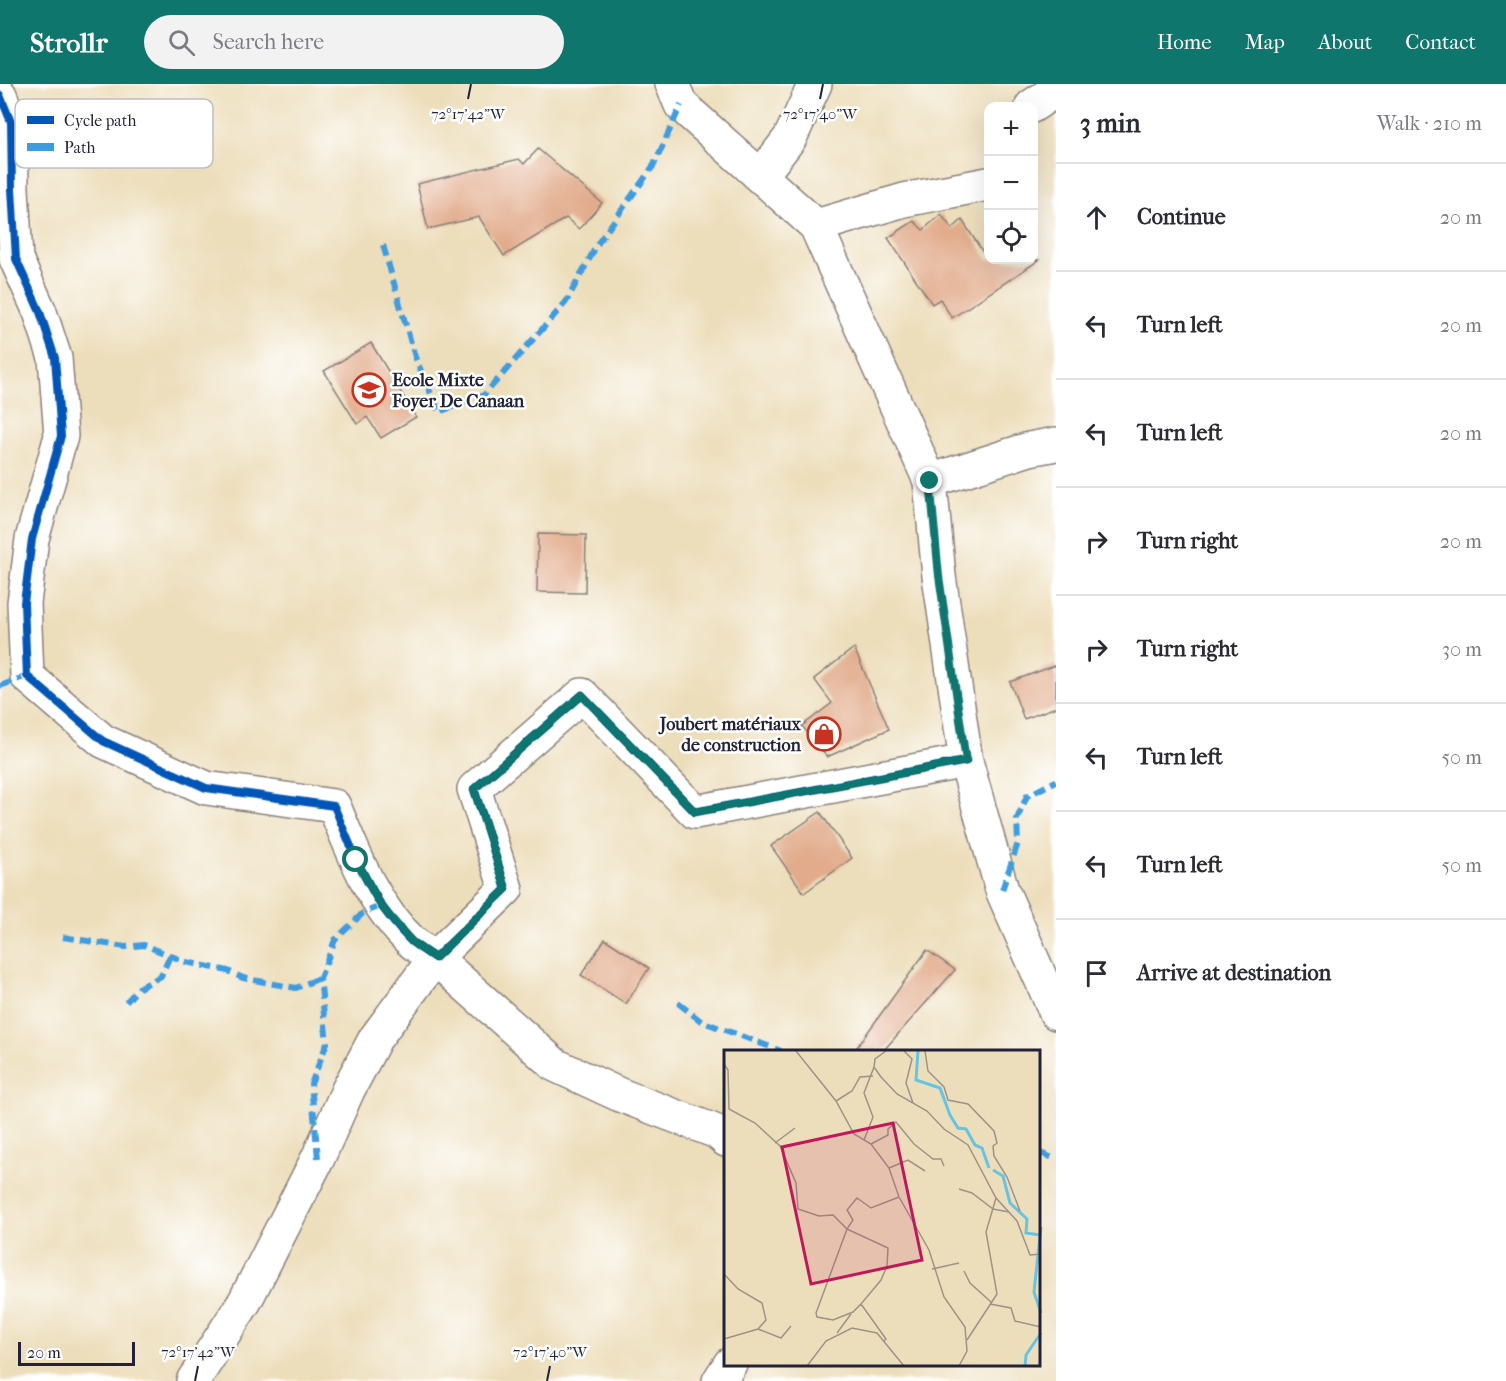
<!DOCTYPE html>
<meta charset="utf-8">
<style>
:root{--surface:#fff;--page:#f2f2f3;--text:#2b2b33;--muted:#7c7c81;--line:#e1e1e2;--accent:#0f766e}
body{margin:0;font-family:"IM FELL French Canon",serif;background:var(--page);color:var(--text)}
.controls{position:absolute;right:18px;top:18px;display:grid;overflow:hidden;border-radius:12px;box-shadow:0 6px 24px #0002}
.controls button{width:54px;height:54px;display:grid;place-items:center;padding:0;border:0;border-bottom:2px solid var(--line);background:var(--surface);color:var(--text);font:30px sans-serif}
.scale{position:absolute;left:18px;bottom:15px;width:117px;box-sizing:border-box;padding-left:6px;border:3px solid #22223b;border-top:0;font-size:16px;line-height:21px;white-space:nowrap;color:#22223b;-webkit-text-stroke:4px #fff;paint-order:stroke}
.stop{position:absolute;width:18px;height:18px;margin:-14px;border:4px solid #0f766e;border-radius:50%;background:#fff}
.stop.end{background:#0f766e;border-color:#fff;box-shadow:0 2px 6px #0008}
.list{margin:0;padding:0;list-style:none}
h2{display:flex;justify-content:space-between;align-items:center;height:78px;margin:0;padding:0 24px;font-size:26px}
h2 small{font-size:20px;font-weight:400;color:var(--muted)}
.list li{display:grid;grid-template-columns:39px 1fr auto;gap:18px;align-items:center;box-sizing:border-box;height:108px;padding:0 24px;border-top:2px solid var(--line)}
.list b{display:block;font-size:22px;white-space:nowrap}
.list em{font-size:20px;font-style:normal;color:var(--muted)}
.icon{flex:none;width:33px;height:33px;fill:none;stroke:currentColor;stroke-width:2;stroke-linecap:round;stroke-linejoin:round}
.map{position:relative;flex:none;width:1056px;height:1297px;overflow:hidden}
header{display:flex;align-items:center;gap:36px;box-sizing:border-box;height:84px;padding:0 30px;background:var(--accent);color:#fff}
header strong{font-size:28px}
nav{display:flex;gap:33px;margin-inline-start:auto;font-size:21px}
.search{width:420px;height:54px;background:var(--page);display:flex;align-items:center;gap:15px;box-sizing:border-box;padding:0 21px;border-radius:33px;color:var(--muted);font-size:22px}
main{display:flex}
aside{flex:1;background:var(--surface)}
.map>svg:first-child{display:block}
.building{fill:#e2ac8c}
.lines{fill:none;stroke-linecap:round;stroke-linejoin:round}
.minor-casing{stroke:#88807b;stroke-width:36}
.minor{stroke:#fff;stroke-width:33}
.quiet{stroke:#3c9ce2;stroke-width:6;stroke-dasharray:12 6;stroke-linecap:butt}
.cycleway-casing{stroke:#fff;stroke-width:11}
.cycleway{stroke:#0057b8;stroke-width:8}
.route{stroke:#0f766e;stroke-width:8}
.ticks{fill:none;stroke:#22223b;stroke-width:2}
.labels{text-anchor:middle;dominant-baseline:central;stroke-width:5;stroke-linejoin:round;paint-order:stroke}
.poi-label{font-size:18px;font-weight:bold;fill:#22223b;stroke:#fff;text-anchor:start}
.inset-river{fill:none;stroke:#64c4e3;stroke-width:3}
.inset-road{fill:none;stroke:#9c9388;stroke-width:1.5}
.view{fill:#c2185b;fill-opacity:0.15;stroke:#c2185b;stroke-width:3}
.inset-edge{fill:none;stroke:#22223b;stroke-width:3}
.key{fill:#fff;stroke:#bdbdc4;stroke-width:1.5}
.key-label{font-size:16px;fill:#22223b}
.ticks-label{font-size:15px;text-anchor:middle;fill:#22223b;stroke:#fff;stroke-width:5;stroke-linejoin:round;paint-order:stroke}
</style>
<header>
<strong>Strollr</strong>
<div class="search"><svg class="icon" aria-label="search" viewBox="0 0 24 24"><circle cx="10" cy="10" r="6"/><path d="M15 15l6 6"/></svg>Search here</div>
<nav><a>Home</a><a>Map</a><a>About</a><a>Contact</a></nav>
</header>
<main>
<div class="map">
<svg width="1056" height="1297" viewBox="0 0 1056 1297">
<rect width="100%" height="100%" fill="#fff"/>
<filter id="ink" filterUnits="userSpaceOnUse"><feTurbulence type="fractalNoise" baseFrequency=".0167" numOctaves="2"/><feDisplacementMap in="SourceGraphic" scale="12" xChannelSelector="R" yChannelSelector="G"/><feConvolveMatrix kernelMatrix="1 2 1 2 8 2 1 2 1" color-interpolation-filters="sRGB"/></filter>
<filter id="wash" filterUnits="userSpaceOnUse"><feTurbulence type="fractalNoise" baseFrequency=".008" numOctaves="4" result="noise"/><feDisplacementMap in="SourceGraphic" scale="24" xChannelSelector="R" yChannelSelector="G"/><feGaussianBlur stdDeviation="1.35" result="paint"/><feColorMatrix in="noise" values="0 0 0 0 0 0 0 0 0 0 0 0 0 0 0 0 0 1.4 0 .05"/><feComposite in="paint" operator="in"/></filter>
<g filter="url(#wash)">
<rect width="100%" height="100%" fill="#eddebb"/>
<g id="blocks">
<g class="building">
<path d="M538,65l64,54 -23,26 -13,-11 -62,38 -25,-39 -51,12 -11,-45 102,-25 5,5z"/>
<path d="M941,130l11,15 10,-9 26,40h51l-87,58 -12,-19 -8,5 -44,-66 26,-17 9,9z"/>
<path d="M371,259l45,74 -35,21 -14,-21 -10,7 -33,-53z"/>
<path d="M538,450l48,1 -1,58 -48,-1z"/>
<path d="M854,564l35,81 -62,28 -25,-31 30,-23 -18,-24z"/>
<path d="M1056,581v42l-32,12 -14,-37z"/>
<path d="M820,728l32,46 -48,35 -33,-47z"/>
<path d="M605,855l44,29 -23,36 -45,-29z"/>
<path d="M927,866l28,20 -72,81h-21l-5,-4z"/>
</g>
</g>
</g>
<g filter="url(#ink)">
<use href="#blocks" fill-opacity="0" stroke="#88807b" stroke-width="1.5"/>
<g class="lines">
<g class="minor-casing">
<g id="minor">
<path d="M672,0l9,21 135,121 114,255 9,95 27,185 36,129 54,123"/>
<path d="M0,11l11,27 1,67 4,70 24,53 15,46 6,78 -29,103 -8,64 3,73 76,65 103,47 128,18c20,48 39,100 78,136 7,6 15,11 23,16l71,-69 -32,-100 108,-94 113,117 271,-51"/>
<path d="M1032,22l24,-16"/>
<path d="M760,93l30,-39 25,-54"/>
<path d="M816,142l88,-26 84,-16"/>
<path d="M930,397l99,-32 27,-5"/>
<path d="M193,1297l52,-80 73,-143 30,-68 27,-51 60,-81 120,107 65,30 97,37 9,8"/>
<path d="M719,1297l11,-17"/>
</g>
</g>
<use href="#minor" class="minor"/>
<g class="quiet">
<path d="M383,161l32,112 24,55 45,-17 82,-93 32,-59 56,-78 27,-60"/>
<path d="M0,602l27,-10"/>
<path d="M1002,806l16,-47 -1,-24 10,-23 29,-15"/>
<path d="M63,853l62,10 19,-2 42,17 42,9 15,7 53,10 24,-10"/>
<path d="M126,918l13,-14 22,-12 9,-20"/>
<path d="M678,919l23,18 80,30"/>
<path d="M1040,1069l16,6"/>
<path d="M318,1074l-7,-74 16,-41 -7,-65 15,-38 28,-27 18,-7"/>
</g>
<g class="cycleway-casing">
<path id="cycleway" d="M0,11l11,27 1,67 4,70 24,53 15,46 6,78 -29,103 -8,64 3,73 76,65 103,47 128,18c20,48 39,100 78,136 7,6 15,11 23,16l71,-69 -32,-100 108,-94 113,117 271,-51"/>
</g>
<use href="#cycleway" class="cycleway"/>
</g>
</g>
<g class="lines" filter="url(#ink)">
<path class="route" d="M356,776l25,46 31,36 23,16 71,-69 -32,-100 108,-94 113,117 271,-51 -27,-185 -9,-95"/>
</g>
<path class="ticks" d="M468,15l3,-15M820,15l3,-15M195,1297l3,-15M547,1297l3,-15"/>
<defs>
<g id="school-ring" transform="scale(1.725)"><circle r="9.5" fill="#fff" stroke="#c8321e" stroke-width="1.5"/><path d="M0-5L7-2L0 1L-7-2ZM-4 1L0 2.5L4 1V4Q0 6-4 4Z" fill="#c8321e"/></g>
<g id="shop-ring" transform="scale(1.725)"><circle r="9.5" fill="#fff" stroke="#c8321e" stroke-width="1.5"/><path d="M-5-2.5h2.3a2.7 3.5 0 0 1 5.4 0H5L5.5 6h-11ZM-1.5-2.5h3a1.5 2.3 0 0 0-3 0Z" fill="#c8321e"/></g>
</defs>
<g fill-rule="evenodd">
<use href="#school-ring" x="369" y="306"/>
<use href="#shop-ring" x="824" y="650"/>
</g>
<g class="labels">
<g class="poi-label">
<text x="392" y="296">Ecole Mixte<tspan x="392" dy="21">Foyer De Canaan</tspan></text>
<text x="801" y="640" text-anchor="end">Joubert matériaux<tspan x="801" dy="21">de construction</tspan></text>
</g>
</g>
<g transform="translate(724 966)">
<rect width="316" height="316" fill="#eddebb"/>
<path class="inset-river" d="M194,1l-2,29 24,8 10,27 8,13 8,1 9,16 7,3 7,20M269,120l10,6 7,27 17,16 -1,14 14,2M317,177l-7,65 7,21M301,316l1,-11 15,-22"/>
<path class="inset-road" d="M72,1l40,50 18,33 17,10 18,24 10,29 30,53 15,47 21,30 2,24 -8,15M162,1l-11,8 -1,8 7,10 16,17 30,17 17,18 24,16 28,53 21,23 13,34 11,-1M180,1l8,8 -6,24 7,20M201,1l3,20 16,16 4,13 20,4 26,27 3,12 -4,3 1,10 13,21 13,34M0,14l4,6 1,39 26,14 25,23 16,37 2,26 21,7 14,-1 14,14 6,-9 -6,-10 10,-12 14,10 28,-11M112,51l16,-10 8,-14 13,-1M140,90l9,-23 -9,-24 10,-26M51,93l20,-15M147,94l17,-9v-6l8,-7 18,22 19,15h8l3,7M165,118l19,-8 17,11M235,139l13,4 21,16 16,3M208,219l27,-6M240,221l6,12 21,19M0,224l14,15 24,14 4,17 -8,9 -34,10M137,254l-8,8 -20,8 -16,-3 -1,-4 31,-84 41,19 -1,18 -6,14 -20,24 25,35 -2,2M266,254l21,4 4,13 26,6M34,279l23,9 10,-12M113,283l14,-19M243,290l30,-46 -11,-62 10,-34M83,316l19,-25 26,-13 25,5 27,33"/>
<path class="view" d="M169,73l29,137 -111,24 -29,-137z"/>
<rect width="316" height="316" class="inset-edge"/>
</g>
<rect x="15" y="15" width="198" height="69" rx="9" class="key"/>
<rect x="27" y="32" width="27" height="8" fill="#0057b8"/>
<rect x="27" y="59" width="27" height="8" fill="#3c9ce2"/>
<g class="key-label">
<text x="64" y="42">Cycle path</text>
<text x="64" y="69">Path</text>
</g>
<g class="ticks-label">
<text x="468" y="35">72°17'42"W</text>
<text x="820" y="35">72°17'40"W</text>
<text x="198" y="1273">72°17'42"W</text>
<text x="550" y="1273">72°17'40"W</text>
</g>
</svg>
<div class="controls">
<button>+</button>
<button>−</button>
<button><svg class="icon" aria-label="locate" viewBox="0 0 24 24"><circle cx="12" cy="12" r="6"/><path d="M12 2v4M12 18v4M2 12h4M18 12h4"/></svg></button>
</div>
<div class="scale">20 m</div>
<div class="stop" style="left:356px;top:776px"></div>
<div class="stop end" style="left:930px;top:397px"></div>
</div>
<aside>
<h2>3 min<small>Walk · 210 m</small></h2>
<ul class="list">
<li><svg class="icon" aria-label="ahead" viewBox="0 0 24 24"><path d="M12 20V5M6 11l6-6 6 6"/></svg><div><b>Continue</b></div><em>20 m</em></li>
<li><svg class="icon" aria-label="left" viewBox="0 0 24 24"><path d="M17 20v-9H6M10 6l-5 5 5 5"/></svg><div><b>Turn left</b></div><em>20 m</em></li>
<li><svg class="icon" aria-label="left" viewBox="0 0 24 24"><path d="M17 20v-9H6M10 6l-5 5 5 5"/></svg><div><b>Turn left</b></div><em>20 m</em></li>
<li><svg class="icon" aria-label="right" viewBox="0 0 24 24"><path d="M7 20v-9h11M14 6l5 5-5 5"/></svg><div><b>Turn right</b></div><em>20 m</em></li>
<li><svg class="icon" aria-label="right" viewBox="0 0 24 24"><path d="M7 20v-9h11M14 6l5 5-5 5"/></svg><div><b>Turn right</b></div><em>30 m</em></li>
<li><svg class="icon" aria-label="left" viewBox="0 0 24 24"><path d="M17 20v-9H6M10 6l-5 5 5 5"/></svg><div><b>Turn left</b></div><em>50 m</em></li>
<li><svg class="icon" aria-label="left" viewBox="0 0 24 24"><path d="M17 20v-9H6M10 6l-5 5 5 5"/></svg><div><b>Turn left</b></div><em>50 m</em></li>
<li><svg class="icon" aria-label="arrive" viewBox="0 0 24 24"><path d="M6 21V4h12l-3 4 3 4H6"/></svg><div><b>Arrive at destination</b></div></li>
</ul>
</aside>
</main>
